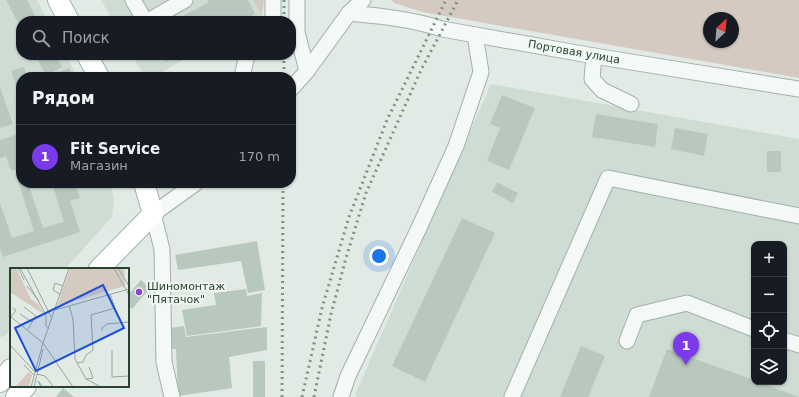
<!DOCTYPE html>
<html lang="ru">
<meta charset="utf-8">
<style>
:root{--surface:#171b24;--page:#242831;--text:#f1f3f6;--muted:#9ea1a6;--line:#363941;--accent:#7c3aed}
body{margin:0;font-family:"DejaVu Sans",sans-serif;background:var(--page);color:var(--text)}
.controls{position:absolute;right:12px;bottom:12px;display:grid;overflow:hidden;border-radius:8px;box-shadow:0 1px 3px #0004}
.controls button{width:36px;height:36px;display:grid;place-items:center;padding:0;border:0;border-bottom:1px solid var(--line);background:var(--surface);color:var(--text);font:20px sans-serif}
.compass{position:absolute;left:703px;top:12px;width:36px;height:36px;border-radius:50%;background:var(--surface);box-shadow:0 1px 3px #0004;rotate:26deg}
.you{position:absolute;left:379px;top:256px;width:14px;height:14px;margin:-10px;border:3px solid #fff;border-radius:50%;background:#1a73e8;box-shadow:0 0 0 6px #1a73e833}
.badge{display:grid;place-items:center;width:26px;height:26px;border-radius:50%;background:var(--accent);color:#fff;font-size:13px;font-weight:700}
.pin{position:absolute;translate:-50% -33px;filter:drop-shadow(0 1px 2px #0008)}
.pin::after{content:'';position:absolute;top:21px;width:14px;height:12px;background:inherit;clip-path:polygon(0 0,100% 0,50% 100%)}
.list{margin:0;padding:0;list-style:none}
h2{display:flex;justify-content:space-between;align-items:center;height:52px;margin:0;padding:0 16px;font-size:17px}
h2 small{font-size:13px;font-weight:400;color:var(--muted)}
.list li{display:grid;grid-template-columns:26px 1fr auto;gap:12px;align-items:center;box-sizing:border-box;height:64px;padding:0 16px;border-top:1px solid var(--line)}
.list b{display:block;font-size:15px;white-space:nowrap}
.list p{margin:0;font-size:13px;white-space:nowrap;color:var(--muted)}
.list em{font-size:13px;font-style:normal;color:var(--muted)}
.icon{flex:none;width:22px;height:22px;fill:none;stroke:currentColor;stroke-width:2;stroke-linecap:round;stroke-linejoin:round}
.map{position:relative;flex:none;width:799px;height:397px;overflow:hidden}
.search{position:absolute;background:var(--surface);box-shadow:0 1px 3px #0004;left:16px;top:16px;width:280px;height:44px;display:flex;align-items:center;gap:10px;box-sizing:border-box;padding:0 14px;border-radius:16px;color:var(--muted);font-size:15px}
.panel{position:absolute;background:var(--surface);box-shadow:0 1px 3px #0004;left:16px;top:72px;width:280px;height:116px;border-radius:16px}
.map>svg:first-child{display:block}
.built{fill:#cfdcd3;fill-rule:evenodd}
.green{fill:#d4cac2;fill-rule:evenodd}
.building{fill:#b9c8bd}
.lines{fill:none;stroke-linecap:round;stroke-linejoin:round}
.minor-casing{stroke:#a2b1a7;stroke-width:17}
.major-casing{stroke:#a0b6a7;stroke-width:22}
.minor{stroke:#f4f8f6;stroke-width:15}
.major{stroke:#fff;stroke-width:20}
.rail{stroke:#7b9482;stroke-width:3;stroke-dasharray:2 4;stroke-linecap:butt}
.poi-dot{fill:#8f45d1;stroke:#f1f8f3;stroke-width:1.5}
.labels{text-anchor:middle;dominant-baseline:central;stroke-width:3.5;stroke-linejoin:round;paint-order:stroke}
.street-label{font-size:11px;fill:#294331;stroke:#f1f8f3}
.poi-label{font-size:11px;fill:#294331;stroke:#f1f8f3;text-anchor:start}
.inset-road{fill:none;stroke:#97a79c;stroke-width:1}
.view{fill:#1d4ed8;fill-opacity:0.15;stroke:#1d4ed8;stroke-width:2}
.inset-edge{fill:none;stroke:#294331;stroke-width:2}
</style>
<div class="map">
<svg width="799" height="397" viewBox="0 0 799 397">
<rect width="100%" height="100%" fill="#e1eae4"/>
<g class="built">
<path d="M0,0h37l11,21h-27v34h45l11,22h-56v106h90l3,19 -2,15 -47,52h-54v60l-6,7 -5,1z"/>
<path d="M101,0h152l9,15 -10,6h-139z"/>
<path d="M132,55h60l-39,22h-8z"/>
<path d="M491,84l308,55v258h-442l-2,-2zM754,244h30v138h-30z"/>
</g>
<g class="green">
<path d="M253,0h11l-2,15z"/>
<path d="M391,0h408v78l-377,-66 -28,-9zM709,18h24v24h-24z"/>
</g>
<g class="building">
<path d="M6,0h21l11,21h-17v7z"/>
<path d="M208,0h40l7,14 -13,7h-68l35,-19z"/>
<path d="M35,55h21l6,12 -16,8z"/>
<path d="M162,55h18l-14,7z"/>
<path d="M24,67l3,10h-6v22l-10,-28z"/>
<path d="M69,68l4,9h-25z"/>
<path d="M0,87l13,37 -13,4z"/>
<path d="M502,95l33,13 -26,62 -22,-9 13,-33 -10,-4z"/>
<path d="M596,114l62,10 -3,23 -63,-10z"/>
<path d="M675,128l33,6 -4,22 -33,-7z"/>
<path d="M18,134l3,10v24l-10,3 -5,-15 -6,2v-18z"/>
<rect x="767" y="151" width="14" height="21"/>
<path d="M21,180v3h7l15,45 21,-6 -12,-39h23l5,15 -10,3 10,31 -77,25 -3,-8v-46l12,35 22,-7 -16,-50z"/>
<path d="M497,182l21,11 -5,10 -21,-11z"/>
<path d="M462,218l33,15 -70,149 -33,-16z"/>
<path d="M257,241l8,49 -17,3 -7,-32 -63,9 -3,-15z"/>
<path d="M141,280l9,8 -18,21 -4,-4v-10z"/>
<path d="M246,289l1,7 15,-3 -1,33 -74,10 -5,-26 34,-5 -2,-12z"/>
<path d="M184,326l2,11 81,-10v23l-38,7 3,31 -54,8 -2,-47h-5l-1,-21z"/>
<path d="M581,346l24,10 -17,41h-28z"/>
<path d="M667,349l87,31v2h4l41,15h-150z"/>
<rect x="253" y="361" width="12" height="36"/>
<path d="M63,388l11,9h-18z"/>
</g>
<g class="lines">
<g class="minor-casing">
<g id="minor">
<path d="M133,0l12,21"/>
<path d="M297,0v32l10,39"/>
<path d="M349,13c31,3 64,6 93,16l152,27 205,33"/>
<path d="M148,21l37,-21"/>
<path d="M272,21l1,-2v-19"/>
<path d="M594,56l-2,23 10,11 29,14"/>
<path d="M242,77l5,-22"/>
<path d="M291,89l16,-18 42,-58 14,-13"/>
<path d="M784,340l15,5"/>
<path d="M627,341l10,-26 50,-12 67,26"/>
<path d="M172,397l-8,-35 -2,-113 -9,-35 43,-31"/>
<path d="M341,397l7,-21 71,-148 37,-82 25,-74 -6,-37"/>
<path d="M512,397l96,-219 191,38"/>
</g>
</g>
<g class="major-casing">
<g id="major">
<path d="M58,0l11,21"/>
<path d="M87,55l12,22"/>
<path d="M144,183l9,31"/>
<path d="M99,269l54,-55"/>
<path d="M0,382l11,-13"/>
<path d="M16,397l10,-11"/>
</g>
</g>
<use href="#minor" class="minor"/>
<use href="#major" class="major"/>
<g class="rail">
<path d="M284,0v21"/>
<path d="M284,55v22"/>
<path d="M282,397l1,-214"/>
<path d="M302,397l20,-89 27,-91 38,-97 59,-120"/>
<path d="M314,397l17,-83 15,-56 20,-65 55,-123 37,-70"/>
</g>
</g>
<circle class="poi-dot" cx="139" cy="292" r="4"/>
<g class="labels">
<g class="street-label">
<text transform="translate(574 52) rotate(10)">Портовая улица</text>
</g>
<g class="poi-label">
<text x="147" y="286">Шиномонтаж<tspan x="147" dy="13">"Пятачок"</tspan></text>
</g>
</g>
<g transform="translate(10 268)">
<rect width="119" height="119" fill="#e1eae4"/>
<path d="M0,0h6l15,31 8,6 6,10 -35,-23zM60,0h54l1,18 -68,20zM19,104l3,3 -3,12h-14z" fill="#d4cac2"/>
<path class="inset-road" d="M8,0l6,12M10,0l26,47v11l3,3M17,0l25,51M59,0l-26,75 30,44M104,0l15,27M108,0l11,18M17,18l12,15M50,26l-7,-4 2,-7 8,3M59,38l4,13 2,40 11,20 15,8M14,39l12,9 -8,13M45,42l74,-21M10,46l12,8M0,48l33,27M1,49l5,-7 -3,-2M92,63v-3l5,-4 22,-2M0,77l25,27M102,82v27l17,-1M67,95l6,-1 3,-7 7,-5 -2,-35 24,-7 -5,-14M14,97l10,10M27,106l8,2 9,11M76,111l7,-1 -4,-11M21,119l12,-44M24,119l9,-38M31,119l-3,-6 5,6"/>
<path class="view" d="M93,17l21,43 -88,43 -21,-43z"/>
<rect width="119" height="119" class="inset-edge"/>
</g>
</svg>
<div class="controls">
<button>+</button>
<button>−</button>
<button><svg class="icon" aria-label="locate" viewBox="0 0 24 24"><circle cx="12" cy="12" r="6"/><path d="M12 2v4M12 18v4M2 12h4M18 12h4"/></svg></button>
<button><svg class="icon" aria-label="layers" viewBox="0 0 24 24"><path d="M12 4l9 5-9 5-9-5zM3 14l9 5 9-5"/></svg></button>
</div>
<svg class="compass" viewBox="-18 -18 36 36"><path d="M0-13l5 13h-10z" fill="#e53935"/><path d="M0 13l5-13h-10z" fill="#9ea1a6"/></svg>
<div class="you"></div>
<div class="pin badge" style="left:686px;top:365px">1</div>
<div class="search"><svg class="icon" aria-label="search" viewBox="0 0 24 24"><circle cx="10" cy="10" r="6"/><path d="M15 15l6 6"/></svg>Поиск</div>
<section class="panel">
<h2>Рядом<small></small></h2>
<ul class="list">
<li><span class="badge">1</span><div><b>Fit Service</b><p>Магазин</p></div><em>170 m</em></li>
</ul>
</section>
</div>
